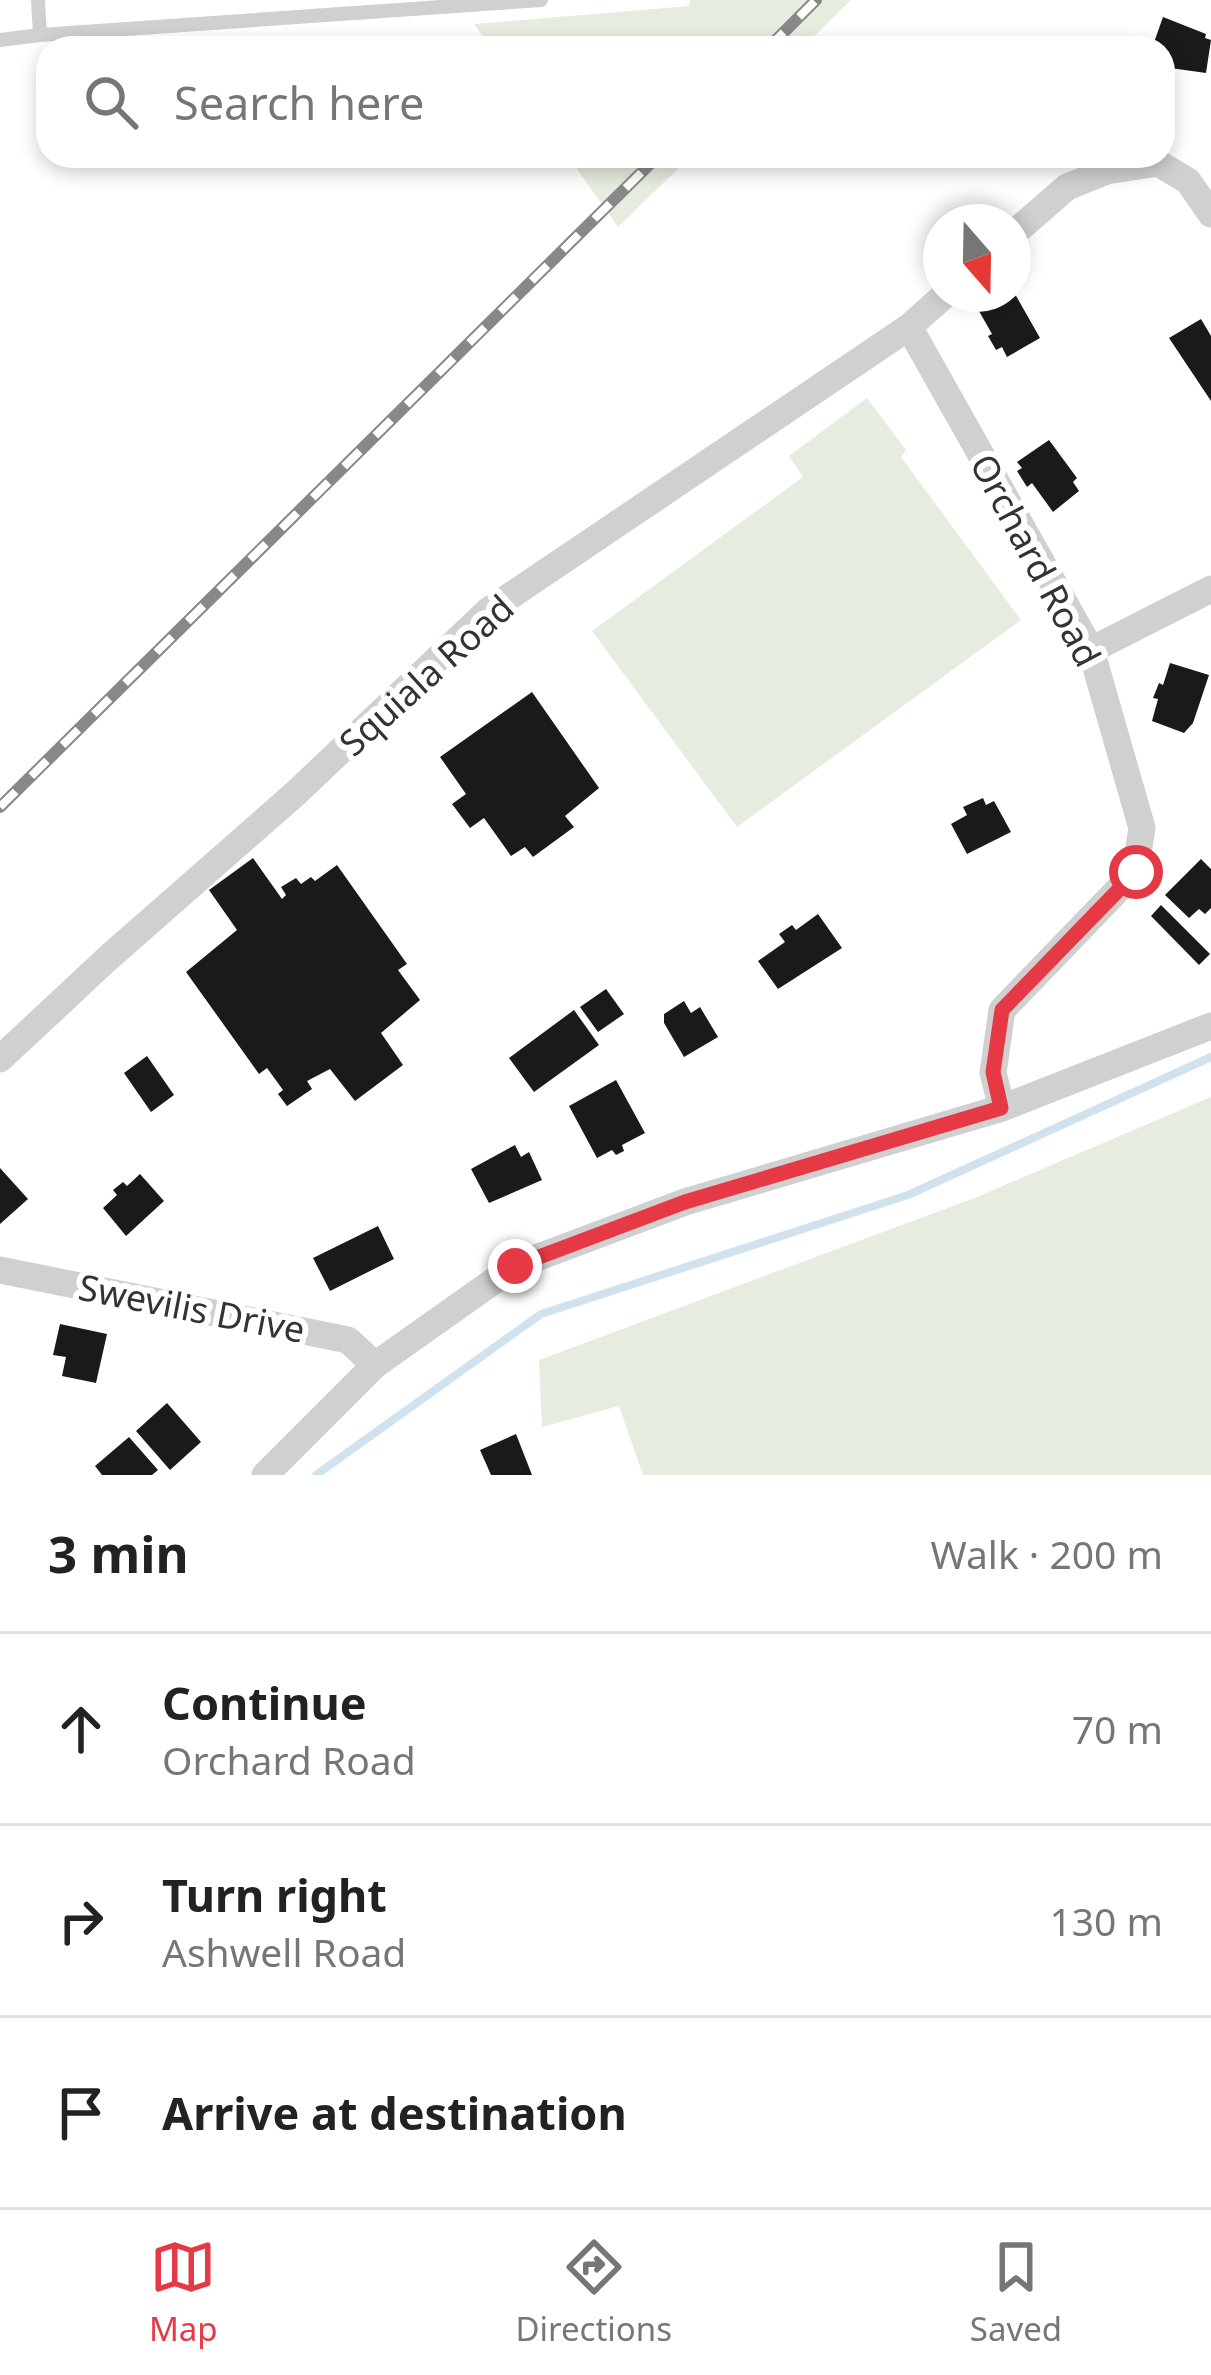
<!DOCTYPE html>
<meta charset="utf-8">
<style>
:root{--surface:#fff;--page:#f2f2f2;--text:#222;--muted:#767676;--line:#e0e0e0;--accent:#e63946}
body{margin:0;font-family:"Noto Sans",sans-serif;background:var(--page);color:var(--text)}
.compass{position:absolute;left:923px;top:204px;width:108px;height:108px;border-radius:50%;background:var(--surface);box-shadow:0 6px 18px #0003;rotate:160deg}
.stop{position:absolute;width:36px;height:36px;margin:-27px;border:9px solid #e63946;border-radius:50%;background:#fff}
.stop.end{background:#e63946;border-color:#fff;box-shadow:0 3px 12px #0008}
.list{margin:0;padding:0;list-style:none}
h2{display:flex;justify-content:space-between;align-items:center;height:156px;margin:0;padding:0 48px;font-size:51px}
h2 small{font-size:39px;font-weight:400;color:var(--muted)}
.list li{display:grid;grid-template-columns:78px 1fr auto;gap:36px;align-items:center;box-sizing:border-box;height:192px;padding:0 48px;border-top:3px solid var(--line)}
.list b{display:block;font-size:45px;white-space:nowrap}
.list p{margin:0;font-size:39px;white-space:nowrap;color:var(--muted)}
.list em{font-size:39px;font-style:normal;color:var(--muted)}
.icon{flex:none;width:66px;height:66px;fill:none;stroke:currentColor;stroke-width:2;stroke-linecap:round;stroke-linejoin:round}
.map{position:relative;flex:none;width:1211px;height:1475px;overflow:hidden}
.search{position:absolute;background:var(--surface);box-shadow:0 6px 18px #0003;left:36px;right:36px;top:36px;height:132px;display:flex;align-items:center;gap:30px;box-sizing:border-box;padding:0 42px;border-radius:36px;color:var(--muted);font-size:45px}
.sheet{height:732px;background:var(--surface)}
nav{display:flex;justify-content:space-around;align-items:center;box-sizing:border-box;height:168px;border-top:3px solid var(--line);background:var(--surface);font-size:33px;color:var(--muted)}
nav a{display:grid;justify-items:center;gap:6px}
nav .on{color:var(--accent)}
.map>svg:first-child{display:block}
.green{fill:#e6ecdf}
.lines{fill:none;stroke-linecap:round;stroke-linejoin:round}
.stream{stroke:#cfe2ee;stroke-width:8}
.building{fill:#1a1a1a}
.service{stroke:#d0d0d0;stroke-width:14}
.minor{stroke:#d0d0d0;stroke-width:27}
.rail-casing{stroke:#888;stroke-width:12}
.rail{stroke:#fff;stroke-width:8;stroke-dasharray:22;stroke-linecap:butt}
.route{stroke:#e63946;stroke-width:15}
.labels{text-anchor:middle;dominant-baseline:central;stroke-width:12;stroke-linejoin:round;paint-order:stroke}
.street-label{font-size:36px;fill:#333;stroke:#fff}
</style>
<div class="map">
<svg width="1211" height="1475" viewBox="0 0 1211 1475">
<rect width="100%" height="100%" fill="#fff"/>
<g class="green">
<path d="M690,0h161l-49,48h-311l-17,-24 215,-18z"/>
<path d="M568,156h123l-73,71z"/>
<path d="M867,398l39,52 -5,7 120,163 -284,207 -145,-196 211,-154 -14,-21z"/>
<path d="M1211,1097v378h-568l-24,-69 -77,21 -3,-67 438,-163z"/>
</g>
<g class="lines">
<path class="stream" d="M316,1475l225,-161 367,-119 303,-138"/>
</g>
<g class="building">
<path d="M1163,17l43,17 -1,4 6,2 -5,33 -43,-6v-19h-11z"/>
<path d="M992,294h23l25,44 -33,19 -5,-10 -6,3 -8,-14 4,-2 -17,-30z"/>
<path d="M1201,319l10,17v65l-42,-63z"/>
<path d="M1049,440l28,38 -4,4 6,9 -26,21 -21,-29 -5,4 -10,-16 5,-3 -5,-6z"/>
<path d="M1170,663l39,12 -16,48 -9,10 -32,-12 6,-22 -5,-1 6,-15 4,2z"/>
<path d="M532,692l67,96 -34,28 9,11 -41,30 -8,-10 -14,9 -27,-38 -14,10 -18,-24 14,-10 -26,-37z"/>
<path d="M983,798l3,7 8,-4 17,31 -44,22 -16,-30 16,-9 -4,-8z"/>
<path d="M253,858l29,41 4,-4 -5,-8 15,-9 5,6 10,-7 4,4 22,-16 70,99 -9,6 22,30 -39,33 22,32 -48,36 -25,-32 -23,12 5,8 -25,17 -9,-12 5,-4 -16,-22 -8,6 -73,-102 51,-42 -28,-40z"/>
<path d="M1201,859l10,10v39l-6,6 -6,-5 -10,9 -24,-23z"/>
<path d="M1161,905l49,49 -11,11 -48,-49z"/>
<path d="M818,914l24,34 -64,41 -20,-28 27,-19 -6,-8 13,-9 4,5z"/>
<path d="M606,989l18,25 -26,18 -18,-25z"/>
<path d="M684,1001l7,12 9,-6 18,30 -34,20 -20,-34v-9z"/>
<path d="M574,1010l25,35 -65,47 -25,-34z"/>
<path d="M147,1056l27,39 -23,17 -27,-39z"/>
<path d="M616,1080l29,53 -23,12 2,6 -8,4 -4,-5 -15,8 -28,-52z"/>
<path d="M515,1145l6,12 8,-5 13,28 -53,23 -18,-34z"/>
<path d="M0,1168l28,31 -28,25z"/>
<path d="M140,1174l24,27 -38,35 -23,-28 14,-13 -4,-5 10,-8 4,4z"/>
<path d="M378,1226l16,33 -64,32 -17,-33z"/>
<path d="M60,1324l47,10 -11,49 -34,-7 4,-19 -13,-2z"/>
<path d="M167,1403l34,39 -31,28 -34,-39z"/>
<path d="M516,1434l16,41h-41l-11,-25z"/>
<path d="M129,1437l29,33 -6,5h-50l-7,-9z"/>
</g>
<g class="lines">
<g class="service">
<path d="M38,0l2,35 501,-35"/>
<path d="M0,40l40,-5"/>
</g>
<g class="minor">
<path d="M1013,234l54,-47 40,-16 51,-8 30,18 23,33"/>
<path d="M909,327l182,323 51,178 -7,44 -133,138 -9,63 9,35"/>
<path d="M1091,650l120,-61"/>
<path d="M0,1059l107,-100 189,-166 192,-182 421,-284 37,-33"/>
<path d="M0,1270l348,70 27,25"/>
<path d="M265,1475l110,-110 140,-99 170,-64 317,-94 209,-82"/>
</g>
<g class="rail-casing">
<g id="rail">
<path d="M768,48l48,-48"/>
<path d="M0,807l658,-651"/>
</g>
</g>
<use href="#rail" class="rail"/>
</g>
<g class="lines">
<path class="route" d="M515,1266l170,-64 316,-94 -8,-36 9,-62 134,-138"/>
</g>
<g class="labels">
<g class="street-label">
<text transform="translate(1036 560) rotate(62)">Orchard Road</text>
<text transform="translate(426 675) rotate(-42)">Squiala Road</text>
<text transform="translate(192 1308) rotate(11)">Swevilis Drive</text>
</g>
</g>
</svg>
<svg class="compass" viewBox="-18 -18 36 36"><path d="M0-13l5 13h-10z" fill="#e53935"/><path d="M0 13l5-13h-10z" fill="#767676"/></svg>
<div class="stop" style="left:1136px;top:872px"></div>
<div class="stop end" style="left:515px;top:1266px"></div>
<div class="search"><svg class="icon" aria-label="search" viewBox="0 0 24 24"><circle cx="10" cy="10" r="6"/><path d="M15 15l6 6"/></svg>Search here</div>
</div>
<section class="sheet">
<h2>3 min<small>Walk · 200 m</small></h2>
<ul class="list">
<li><svg class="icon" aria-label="ahead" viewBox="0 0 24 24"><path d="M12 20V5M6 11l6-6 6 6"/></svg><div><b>Continue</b><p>Orchard Road</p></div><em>70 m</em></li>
<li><svg class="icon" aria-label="right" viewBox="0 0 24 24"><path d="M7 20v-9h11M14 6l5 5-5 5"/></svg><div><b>Turn right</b><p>Ashwell Road</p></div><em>130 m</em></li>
<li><svg class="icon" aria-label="arrive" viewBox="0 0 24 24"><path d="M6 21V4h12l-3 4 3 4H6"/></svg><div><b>Arrive at destination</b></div></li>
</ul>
</section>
<nav>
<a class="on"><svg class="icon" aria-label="map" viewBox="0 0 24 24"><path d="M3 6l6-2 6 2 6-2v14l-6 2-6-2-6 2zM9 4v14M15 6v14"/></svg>Map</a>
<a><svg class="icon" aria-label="directions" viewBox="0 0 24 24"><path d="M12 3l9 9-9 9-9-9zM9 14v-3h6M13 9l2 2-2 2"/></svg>Directions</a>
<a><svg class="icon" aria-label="saved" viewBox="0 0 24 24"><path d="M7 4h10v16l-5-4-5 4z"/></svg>Saved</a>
</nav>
